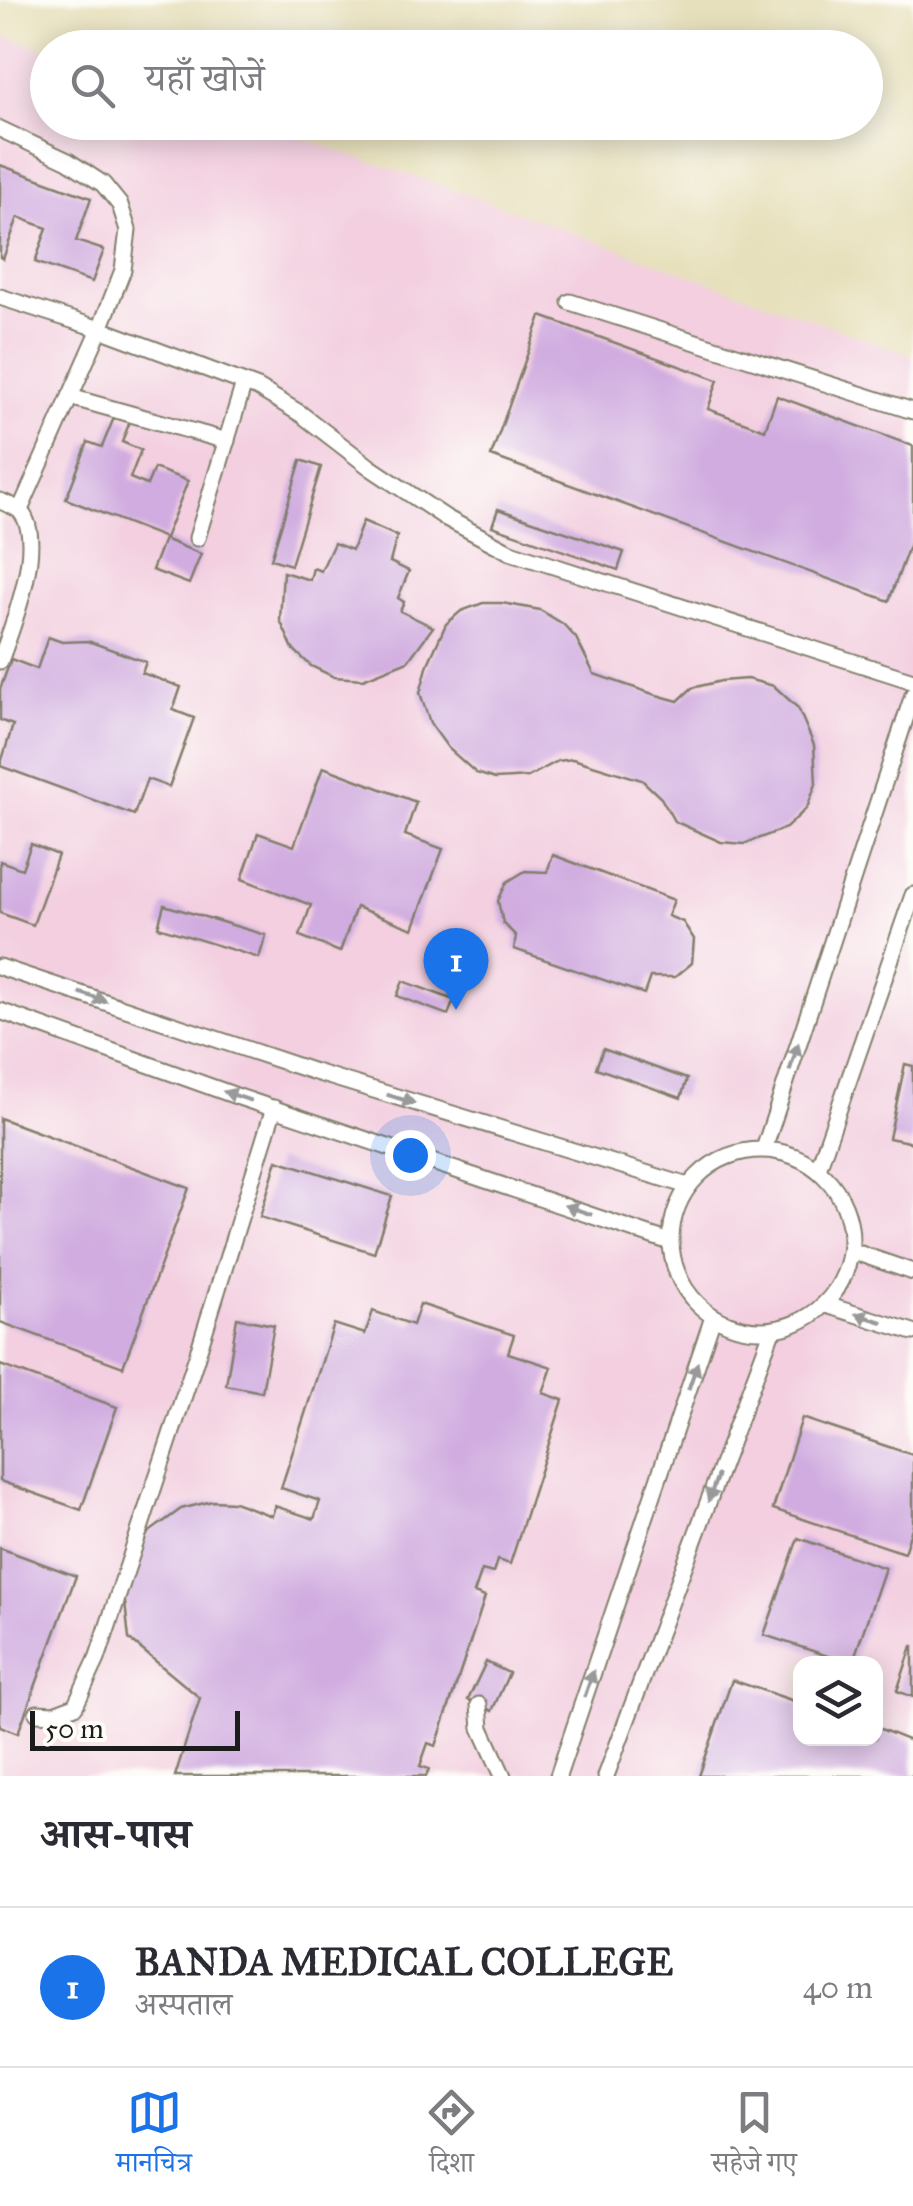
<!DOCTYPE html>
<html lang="hi">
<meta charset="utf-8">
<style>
:root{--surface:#fff;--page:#f2f2f3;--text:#2b2b33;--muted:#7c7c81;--line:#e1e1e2;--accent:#1a73e8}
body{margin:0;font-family:"IM FELL Great Primer","Noto Serif Devanagari",serif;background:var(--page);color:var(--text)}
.controls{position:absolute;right:30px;bottom:30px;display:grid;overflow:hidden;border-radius:20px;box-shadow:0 5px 25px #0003}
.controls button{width:90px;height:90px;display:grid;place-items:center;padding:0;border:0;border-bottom:2px solid var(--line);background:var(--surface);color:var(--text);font:50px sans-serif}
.scale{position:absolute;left:30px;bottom:25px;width:210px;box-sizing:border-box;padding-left:10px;border:5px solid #1c1c1c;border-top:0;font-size:28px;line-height:35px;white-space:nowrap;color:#1c1c1c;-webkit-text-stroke:8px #fdfcf7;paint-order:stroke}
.you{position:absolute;left:410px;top:1155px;width:35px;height:35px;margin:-25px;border:8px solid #fff;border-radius:50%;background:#1a73e8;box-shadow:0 0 0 15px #1a73e833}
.badge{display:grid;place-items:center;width:65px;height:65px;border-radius:50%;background:var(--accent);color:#fff;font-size:32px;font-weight:700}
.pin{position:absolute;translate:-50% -82px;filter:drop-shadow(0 2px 5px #0008)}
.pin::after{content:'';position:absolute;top:52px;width:35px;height:30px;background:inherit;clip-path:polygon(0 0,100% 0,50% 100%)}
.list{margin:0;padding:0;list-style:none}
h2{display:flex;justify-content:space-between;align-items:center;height:130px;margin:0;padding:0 40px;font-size:42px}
h2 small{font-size:32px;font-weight:400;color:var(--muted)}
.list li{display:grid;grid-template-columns:65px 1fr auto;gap:30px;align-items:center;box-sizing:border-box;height:160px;padding:0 40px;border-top:2px solid var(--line)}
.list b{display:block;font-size:38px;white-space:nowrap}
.list p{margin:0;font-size:32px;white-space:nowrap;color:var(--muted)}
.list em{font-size:32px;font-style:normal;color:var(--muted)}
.icon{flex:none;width:55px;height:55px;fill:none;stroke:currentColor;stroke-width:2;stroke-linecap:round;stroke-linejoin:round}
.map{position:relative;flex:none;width:913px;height:1776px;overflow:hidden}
.search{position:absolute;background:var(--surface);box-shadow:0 5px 25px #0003;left:30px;right:30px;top:30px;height:110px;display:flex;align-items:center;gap:25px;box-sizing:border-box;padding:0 35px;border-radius:55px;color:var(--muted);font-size:38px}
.sheet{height:290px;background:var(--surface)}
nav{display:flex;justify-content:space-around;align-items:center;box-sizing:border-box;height:140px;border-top:2px solid var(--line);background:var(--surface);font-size:28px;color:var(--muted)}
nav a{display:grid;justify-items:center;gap:5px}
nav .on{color:var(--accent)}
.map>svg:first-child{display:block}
.built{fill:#f3cfe0;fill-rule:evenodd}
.building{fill:#d0ace0}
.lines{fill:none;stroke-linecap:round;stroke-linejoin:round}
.service-casing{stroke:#827e6c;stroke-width:19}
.service{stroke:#fff;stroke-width:15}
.oneway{fill:#999}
</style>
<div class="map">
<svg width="913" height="1776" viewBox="0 0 913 1776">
<rect width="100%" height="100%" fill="#fdfcf7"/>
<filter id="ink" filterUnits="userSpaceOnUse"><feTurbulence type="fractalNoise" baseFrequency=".01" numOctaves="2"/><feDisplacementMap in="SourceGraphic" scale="20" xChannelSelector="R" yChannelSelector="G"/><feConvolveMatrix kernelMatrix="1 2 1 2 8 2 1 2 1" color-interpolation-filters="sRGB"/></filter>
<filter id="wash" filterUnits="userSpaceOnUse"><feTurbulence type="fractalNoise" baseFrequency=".0048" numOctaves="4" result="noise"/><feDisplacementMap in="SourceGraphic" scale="40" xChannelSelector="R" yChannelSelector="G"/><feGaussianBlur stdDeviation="2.25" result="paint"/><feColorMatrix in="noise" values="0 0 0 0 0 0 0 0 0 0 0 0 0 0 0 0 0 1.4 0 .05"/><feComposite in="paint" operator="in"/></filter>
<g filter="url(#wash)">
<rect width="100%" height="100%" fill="#e7e0bc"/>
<path class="built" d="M0,34l47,17 1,71 209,1 229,78 427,155v1420h-913zM800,1664h76v74h-76z"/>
<g id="blocks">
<g class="building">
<path d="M0,165l91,33 -15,43 28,9 -12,32 -57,-20 12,-34 -29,-11 -15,42 -3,-2z"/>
<path d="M541,316l177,64 -10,29 57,21 12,-34 136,50v89l-24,66 -398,-145z"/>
<path d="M115,415l15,6 -8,21 19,8 -11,28 17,7 7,-17 34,13 -23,57 -99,-39 22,-57 14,5z"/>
<path d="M301,460l20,7 -30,98 -20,-6z"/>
<path d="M498,509l126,43 -6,18 -126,-44z"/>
<path d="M363,521l34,15 -7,26 19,9 -11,27 6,4 -4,9 33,16 -25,34 -45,18 -29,-2 -23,-11 -18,-17 -13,-29 3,-48 27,8 3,-12 8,3 13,-28 18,7z"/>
<path d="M164,539l37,15 -12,30 -37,-14z"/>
<path d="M483,603h19l38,7 23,14 13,14 18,36 59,20 25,7 14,-13 29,-7 26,-2 27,7 24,22 16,37 2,39 -9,24 -21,20 -42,16 -23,-2 -47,-21 -13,-23 -19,-18 -69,-21 -15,2 -30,16 -33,2 -19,-6 -28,-25 -18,-25 -10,-30 8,-29 18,-40 15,-13z"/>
<path d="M48,637l14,5 26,-1 58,21 -4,11 39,14 -8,23 21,8 -25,69 -22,-8 -13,36 -134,-49 13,-41 -13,-5v-31l11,-30 26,10z"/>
<path d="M323,767l93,35 -11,33 38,14 -30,80 -57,-22 -16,45 -40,-16 11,-31 -69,-26 16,-46 36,13z"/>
<path d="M31,844l27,11 -25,70 -33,-12v-52l22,8z"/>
<path d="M553,855l121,45 -6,16 15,6 11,17 -2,24 -17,14h-25l-6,17 -130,-45 2,-13 -13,-13 -5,-22 9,-19 18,-11 22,1z"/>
<path d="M164,905l102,30 -7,23 -101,-31z"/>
<path d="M403,981l51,19 -6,15 -51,-19z"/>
<path d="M603,1049l84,30 -6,19 -85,-30z"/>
<path d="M905,1064l8,2v77l-24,-5z"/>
<path d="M0,1118l189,70 -66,179 -123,-45z"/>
<path d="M277,1160l115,36 -18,57 -114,-36z"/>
<path d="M420,1304l94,31 -6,18 44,14 -9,26 20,7 -53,164 -13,-4 -4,13 -11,-3 -8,23 11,4 -49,149 -8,-3 -8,23 9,3 -3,7h-251l25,-78 -71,-59 -6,-55 25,-51 33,-24 31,-8 22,1 38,14 3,-10 39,13 6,-18 -39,-13 53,-164 31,10 8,-23 40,14z"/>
<path d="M237,1318l37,7 -12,67 -36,-7z"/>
<path d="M0,1365l117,42 -36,103 -81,-29z"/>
<path d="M802,1418l111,37v70l-9,28 -131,-44z"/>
<path d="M798,1538l87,30 -33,96 -88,-29z"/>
<path d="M0,1548l76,28 -58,157 -18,-7z"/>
<path d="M912,1646h1v51l-16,-6z"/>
<path d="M486,1662l23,11 -17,38 -24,-11z"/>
<path d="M732,1680l68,23v35h76v-11l37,15v34h-214z"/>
</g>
</g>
</g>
<g filter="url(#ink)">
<use href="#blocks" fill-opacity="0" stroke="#827e6c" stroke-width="2.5"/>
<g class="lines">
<g class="service-casing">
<g id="service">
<path d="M0,129l68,32 35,23 17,21 8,25 -5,40 -23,59 -80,181"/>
<path d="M0,297l100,32 158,59 43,26 70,54 75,50 64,34 403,129"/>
<path d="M570,302l343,109"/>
<path d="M70,397l157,44"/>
<path d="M0,501c7,3 17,6 21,11 25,30 -9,116 -21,149"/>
<path d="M197,538l47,-155"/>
<path d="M0,967l315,105 373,114"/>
<path d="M0,1011l239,86 431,145"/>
<path d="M764,1149l149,-454"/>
<circle cx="761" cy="1240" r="90"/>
<path d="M818,1169l95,-274"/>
<path d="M852,1251l61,21"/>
<path d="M826,1305l87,27"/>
<path d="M479,1705l2,23 22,48"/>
<path d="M37,1713l17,1 21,-8 22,-47 100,-303 77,-248"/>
<path d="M558,1776l155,-459"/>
<path d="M606,1776l166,-445"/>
</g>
</g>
<use href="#service" class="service"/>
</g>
<defs><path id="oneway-solid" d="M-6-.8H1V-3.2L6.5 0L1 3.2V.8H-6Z" transform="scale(2.5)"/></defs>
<g class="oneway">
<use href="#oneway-solid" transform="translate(93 997) rotate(18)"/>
<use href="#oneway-solid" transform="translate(794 1057) rotate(-72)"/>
<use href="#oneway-solid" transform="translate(237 1096) rotate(-161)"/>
<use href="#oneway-solid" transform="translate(401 1099) rotate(17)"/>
<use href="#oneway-solid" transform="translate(578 1210) rotate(-161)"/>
<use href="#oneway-solid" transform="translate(869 1318) rotate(-163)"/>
<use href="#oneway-solid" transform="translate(693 1376) rotate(-71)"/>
<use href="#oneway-solid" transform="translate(713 1488) rotate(110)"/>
<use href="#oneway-solid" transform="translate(589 1684) rotate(-71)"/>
</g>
</g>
</svg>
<div class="controls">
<button><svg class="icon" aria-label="layers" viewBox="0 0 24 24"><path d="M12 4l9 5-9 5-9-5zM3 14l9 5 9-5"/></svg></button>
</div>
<div class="scale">50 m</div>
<div class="you"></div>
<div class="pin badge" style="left:456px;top:1010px">1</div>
<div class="search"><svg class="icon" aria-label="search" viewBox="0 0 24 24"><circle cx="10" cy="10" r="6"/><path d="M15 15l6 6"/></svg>यहाँ खोजें</div>
</div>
<section class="sheet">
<h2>आस-पास<small></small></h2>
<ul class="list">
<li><span class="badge">1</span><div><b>BANDA MEDICAL COLLEGE</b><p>अस्पताल</p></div><em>40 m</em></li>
</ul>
</section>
<nav>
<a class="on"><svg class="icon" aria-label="map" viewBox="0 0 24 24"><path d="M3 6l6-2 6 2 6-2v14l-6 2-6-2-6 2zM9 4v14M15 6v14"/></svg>मानचित्र</a>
<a><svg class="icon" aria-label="directions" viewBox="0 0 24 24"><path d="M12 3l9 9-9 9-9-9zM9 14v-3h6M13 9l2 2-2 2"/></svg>दिशा</a>
<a><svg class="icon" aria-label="saved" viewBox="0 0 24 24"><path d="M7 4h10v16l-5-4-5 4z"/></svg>सहेजे गए</a>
</nav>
